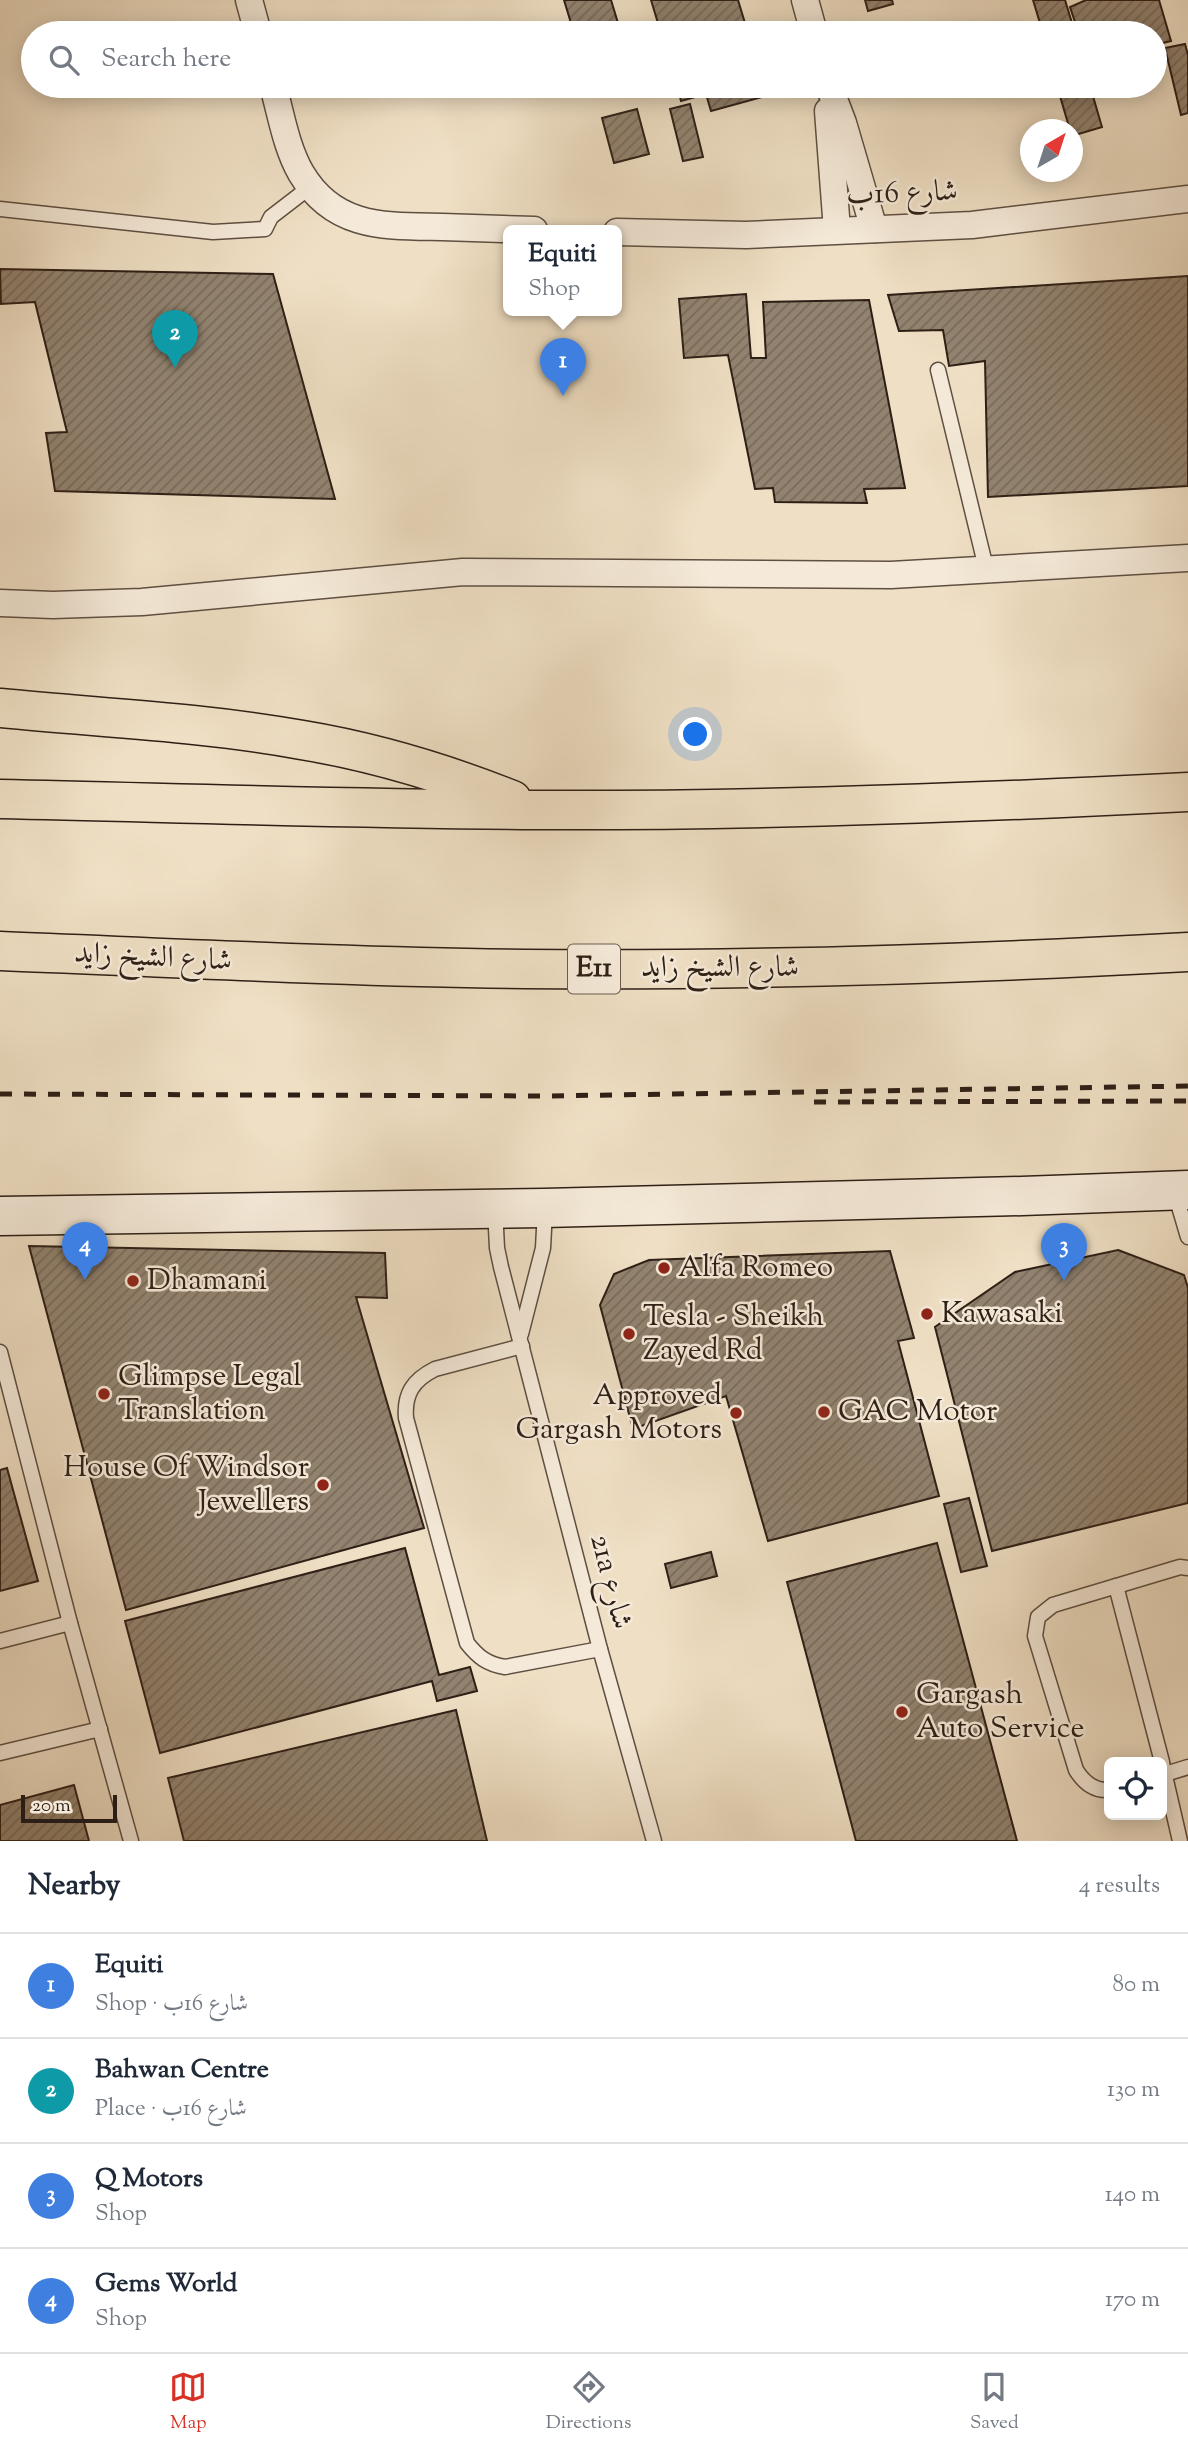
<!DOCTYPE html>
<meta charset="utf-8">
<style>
:root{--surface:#fff;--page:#f6f6f7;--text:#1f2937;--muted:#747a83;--line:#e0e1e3;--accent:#d93025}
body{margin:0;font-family:"Sorts Mill Goudy",Amiri,serif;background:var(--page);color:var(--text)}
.controls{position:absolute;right:21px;bottom:21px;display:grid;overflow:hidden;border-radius:10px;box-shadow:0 4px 18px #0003}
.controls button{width:63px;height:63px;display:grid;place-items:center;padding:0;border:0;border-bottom:2px solid var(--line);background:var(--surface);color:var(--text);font:35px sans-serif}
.compass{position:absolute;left:1020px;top:119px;width:63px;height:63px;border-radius:50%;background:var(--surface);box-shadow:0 4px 18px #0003;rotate:39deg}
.scale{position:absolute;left:21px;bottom:18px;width:96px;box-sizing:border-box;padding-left:7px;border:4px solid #2e1f16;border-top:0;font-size:19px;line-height:24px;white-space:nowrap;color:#2e1f16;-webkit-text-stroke:5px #f5ead9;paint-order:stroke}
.you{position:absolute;left:696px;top:735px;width:24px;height:24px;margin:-18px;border:5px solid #fff;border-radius:50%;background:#1a73e8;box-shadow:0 0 0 10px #1a73e833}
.badge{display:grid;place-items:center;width:46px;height:46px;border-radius:50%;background:var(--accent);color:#fff;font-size:23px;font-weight:700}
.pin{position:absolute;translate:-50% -58px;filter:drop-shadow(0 2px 4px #0008)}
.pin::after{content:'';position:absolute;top:37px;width:24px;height:21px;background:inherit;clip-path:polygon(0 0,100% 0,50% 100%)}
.popup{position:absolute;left:503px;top:225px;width:119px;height:91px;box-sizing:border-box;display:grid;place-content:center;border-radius:10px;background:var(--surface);filter:drop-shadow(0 2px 5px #0005);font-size:23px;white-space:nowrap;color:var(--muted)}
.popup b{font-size:26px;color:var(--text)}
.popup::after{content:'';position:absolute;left:50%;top:100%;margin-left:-14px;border:14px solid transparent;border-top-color:var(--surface)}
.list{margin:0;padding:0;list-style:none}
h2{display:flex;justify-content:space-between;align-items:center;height:91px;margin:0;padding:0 28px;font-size:30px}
h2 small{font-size:23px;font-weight:400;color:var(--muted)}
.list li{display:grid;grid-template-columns:46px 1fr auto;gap:21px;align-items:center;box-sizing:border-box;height:105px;padding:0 28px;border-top:2px solid var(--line)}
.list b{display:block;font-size:26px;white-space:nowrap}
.list p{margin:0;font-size:23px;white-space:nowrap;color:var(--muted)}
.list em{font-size:23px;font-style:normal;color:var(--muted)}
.icon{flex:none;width:38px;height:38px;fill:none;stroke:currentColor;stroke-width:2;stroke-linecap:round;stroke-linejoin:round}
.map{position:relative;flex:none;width:1188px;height:1841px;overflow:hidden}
.search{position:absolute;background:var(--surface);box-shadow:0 4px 18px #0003;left:21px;right:21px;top:21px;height:77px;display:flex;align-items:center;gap:18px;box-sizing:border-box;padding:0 24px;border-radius:38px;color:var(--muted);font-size:26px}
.sheet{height:511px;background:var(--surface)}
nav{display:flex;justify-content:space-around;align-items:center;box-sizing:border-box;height:98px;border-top:2px solid var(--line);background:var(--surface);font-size:19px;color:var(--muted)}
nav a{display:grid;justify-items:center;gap:4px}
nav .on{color:var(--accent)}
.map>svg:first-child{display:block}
.building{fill:url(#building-hatch);stroke:#2e1f16;stroke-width:2}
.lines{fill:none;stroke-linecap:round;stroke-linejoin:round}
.lane-casing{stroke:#5e4f42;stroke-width:17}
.street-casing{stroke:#5e4f42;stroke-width:29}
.secondary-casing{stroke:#2e1f16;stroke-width:41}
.highway-casing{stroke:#2e1f16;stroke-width:41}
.lane{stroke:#f5ead9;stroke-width:14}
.street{stroke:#f5ead9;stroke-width:26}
.secondary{stroke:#f5ead9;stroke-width:38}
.highway{stroke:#efdfc4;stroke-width:38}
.rail{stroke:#2e1f16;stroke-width:5;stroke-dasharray:12 12;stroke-linecap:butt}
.poi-dot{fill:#8f2418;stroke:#f5ead9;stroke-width:2.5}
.labels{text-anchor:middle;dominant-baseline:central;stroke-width:5;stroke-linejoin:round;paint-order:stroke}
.shield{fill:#f5ead9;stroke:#6a5c50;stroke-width:2}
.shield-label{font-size:28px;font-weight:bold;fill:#2e1f16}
.street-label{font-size:30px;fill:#2e1f16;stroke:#f5ead9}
.poi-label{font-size:30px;fill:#2e1f16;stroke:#f5ead9;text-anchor:start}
</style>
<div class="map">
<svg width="1188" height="1841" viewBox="0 0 1188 1841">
<defs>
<pattern id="building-hatch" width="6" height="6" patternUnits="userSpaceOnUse" patternTransform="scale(1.75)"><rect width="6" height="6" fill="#928370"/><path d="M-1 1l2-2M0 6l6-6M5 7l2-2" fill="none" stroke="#786b5b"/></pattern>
</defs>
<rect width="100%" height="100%" fill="#efdfc4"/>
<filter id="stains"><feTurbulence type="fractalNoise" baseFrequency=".00286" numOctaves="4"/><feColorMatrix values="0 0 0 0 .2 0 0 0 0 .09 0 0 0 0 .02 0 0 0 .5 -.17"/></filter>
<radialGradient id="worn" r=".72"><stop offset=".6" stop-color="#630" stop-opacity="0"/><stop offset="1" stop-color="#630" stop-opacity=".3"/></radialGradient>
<g class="building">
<path d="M564,0h47l10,33h-47z"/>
<path d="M651,0h87l10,33h-87z"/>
<path d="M865,0h27l1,4 -25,7z"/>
<path d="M1033,0h32l10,33h-32z"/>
<path d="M1086,0h73l12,41 -16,4v-12h-49l-12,-7 -16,5 -8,-24z"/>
<path d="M1185,44l3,11v58l-7,2 -16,-67z"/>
<path d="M677,86h86l3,10 -55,15 -5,-17 -25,7z"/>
<path d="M1057,86h33l12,41 -30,9v-6h-2z"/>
<path d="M690,104l13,53 -20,4 -13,-52z"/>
<path d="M637,109l12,45 -35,9 -12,-45z"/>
<path d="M0,269l273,5 62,225 -280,-8 -9,-58 21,-1 -32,-130 -34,2z"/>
<path d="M1188,276v210l-200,11 -3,-136 -36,5 -6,-36 -44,1 -11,-36z"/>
<path d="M746,294l5,64h15l-3,-56 106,-2 36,188 -41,1 3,14 -92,-1 -2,-14 -18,1 -27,-134 -44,3 -5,-59z"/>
<path d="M29,1246l356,7 2,45 -31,-1 68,231 -298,82z"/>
<path d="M1118,1250l66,25 4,13v215l-196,48 -57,-224 80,-55z"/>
<path d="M890,1251l24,87 -16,3 41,155 -171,45 -42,-145 -93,33 -33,-124 14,-31 35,-14z"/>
<path d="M7,1468l31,113 -38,10v-121z"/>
<path d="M969,1498l18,68 -26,6 -17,-68z"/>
<path d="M937,1543l80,298h-161l-69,-259z"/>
<path d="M405,1548l34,127 31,-8 7,24 -40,10 -5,-20 -272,72 -35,-132z"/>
<path d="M711,1552l6,24 -46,12 -6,-24z"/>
<path d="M456,1710l31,131h-303l-16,-63z"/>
<path d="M74,1785l15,56h-89v-36z"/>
</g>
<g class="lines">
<g class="lane-casing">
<g id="lane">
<path d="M0,209l213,23 52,-3 6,-12 39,-30"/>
<path d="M938,370l48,198"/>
<path d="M1175,1193l13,44"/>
<path d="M495,1209l2,39 4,19 99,382 54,192"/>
<path d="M521,1334l22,-86 2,-38"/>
<path d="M522,1346l-87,23c-22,11 -31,25 -29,49l61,225c11,14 20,21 38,24l95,-18"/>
<path d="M0,1352l70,271 61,218"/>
<path d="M1116,1586l46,176"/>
<path d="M0,1641l70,-18"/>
<path d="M0,1753l100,-24"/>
<path d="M1162,1763l18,78"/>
<path d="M1162,1775l26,-8"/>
<path d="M1109,1790c-15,1 -25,-7 -33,-20l-41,-134 3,-19 15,-12 127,-38 8,1"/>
</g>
</g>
<g class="street-casing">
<g id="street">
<path d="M249,0l9,33"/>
<path d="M805,0l9,33"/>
<path d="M273,86c8,28 13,61 28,87 33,56 84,53 141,54 31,1 61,2 92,3"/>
<path d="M829,86l14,37 31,106"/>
<path d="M828,111l9,119"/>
<path d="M617,232l129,3 226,-10 216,-26"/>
<path d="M0,603l53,2 89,-3 321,-30 428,3 297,-17"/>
</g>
</g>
<g class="secondary-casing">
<path id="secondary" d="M0,1216l544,-8 478,-12 166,-6"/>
</g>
<g class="highway-casing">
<g id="highway">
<path d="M0,708c101,10 203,14 302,32 72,12 142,33 210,60"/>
<path d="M0,799c179,4 358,10 537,11 217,1 434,-7 651,-18"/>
<path d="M0,951c175,7 350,16 525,18 221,2 442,-5 663,-17"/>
</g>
</g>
<use href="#lane" class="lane"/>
<use href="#street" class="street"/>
<use href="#secondary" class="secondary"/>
<use href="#highway" class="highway"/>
<g class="rail">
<path d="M0,1094l547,2 641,-10"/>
<path d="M814,1102l374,-1"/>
</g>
</g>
<g class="poi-dot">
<circle cx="664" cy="1268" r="7"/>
<circle cx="133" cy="1281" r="7"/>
<circle cx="927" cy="1314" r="7"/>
<circle cx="629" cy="1334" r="7"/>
<circle cx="104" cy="1394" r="7"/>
<circle cx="824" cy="1412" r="7"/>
<circle cx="736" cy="1413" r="7"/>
<circle cx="323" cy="1485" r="7"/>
<circle cx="902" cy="1712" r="7"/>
</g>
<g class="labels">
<rect class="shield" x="568" y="944.5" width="52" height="49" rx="5"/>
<g class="shield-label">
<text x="594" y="969">E11</text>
</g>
<g class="street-label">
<text transform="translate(902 194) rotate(-2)">شارع 16ب</text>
<text transform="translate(153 958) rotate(3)">شارع الشيخ زايد</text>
<text x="720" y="968">شارع الشيخ زايد</text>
<text transform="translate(610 1582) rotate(76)">21a شارع</text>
</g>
<g class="poi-label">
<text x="678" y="1268">Alfa Romeo</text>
<text x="147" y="1281">Dhamani</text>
<text x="941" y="1314">Kawasaki</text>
<text x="643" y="1317">Tesla - Sheikh<tspan x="643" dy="34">Zayed Rd</tspan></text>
<text x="118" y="1377">Glimpse Legal<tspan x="118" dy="34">Translation</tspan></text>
<text x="722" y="1396" text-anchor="end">Approved<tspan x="722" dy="34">Gargash Motors</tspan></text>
<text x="838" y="1412">GAC Motor</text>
<text x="309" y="1468" text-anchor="end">House Of Windsor<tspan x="309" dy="34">Jewellers</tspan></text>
<text x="916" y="1695">Gargash<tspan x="916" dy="34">Auto Service</tspan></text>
</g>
</g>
<rect width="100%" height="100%" filter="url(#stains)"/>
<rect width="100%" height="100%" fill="url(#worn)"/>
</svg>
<div class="controls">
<button><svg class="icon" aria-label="locate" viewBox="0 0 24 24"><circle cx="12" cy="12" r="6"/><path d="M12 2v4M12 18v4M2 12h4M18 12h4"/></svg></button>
</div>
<svg class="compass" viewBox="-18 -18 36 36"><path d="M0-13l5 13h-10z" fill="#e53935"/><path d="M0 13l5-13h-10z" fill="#747a83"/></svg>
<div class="scale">20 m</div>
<div class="you"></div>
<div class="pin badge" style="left:563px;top:396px;background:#3f7fe0">1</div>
<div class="popup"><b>Equiti</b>Shop</div>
<div class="pin badge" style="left:175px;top:368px;background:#0f9aa8">2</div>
<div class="pin badge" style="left:1064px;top:1281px;background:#3f7fe0">3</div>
<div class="pin badge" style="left:85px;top:1280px;background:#3f7fe0">4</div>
<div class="search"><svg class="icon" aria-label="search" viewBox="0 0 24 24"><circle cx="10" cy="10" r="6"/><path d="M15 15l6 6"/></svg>Search here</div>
</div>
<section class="sheet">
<h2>Nearby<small>4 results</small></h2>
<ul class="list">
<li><span class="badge" style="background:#3f7fe0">1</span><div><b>Equiti</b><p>Shop · شارع 16ب</p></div><em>80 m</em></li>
<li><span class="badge" style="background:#0f9aa8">2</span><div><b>Bahwan Centre</b><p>Place · شارع 16ب</p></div><em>130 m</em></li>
<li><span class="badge" style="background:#3f7fe0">3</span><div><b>Q Motors</b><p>Shop</p></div><em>140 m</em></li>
<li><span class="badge" style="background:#3f7fe0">4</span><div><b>Gems World</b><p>Shop</p></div><em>170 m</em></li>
</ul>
</section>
<nav>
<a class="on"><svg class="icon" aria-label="map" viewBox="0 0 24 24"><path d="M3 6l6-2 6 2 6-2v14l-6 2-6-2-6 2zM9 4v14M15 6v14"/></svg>Map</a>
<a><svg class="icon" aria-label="directions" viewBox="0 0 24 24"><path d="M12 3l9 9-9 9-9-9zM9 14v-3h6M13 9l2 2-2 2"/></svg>Directions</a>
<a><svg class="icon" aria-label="saved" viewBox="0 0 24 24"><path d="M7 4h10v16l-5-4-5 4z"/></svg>Saved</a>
</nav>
